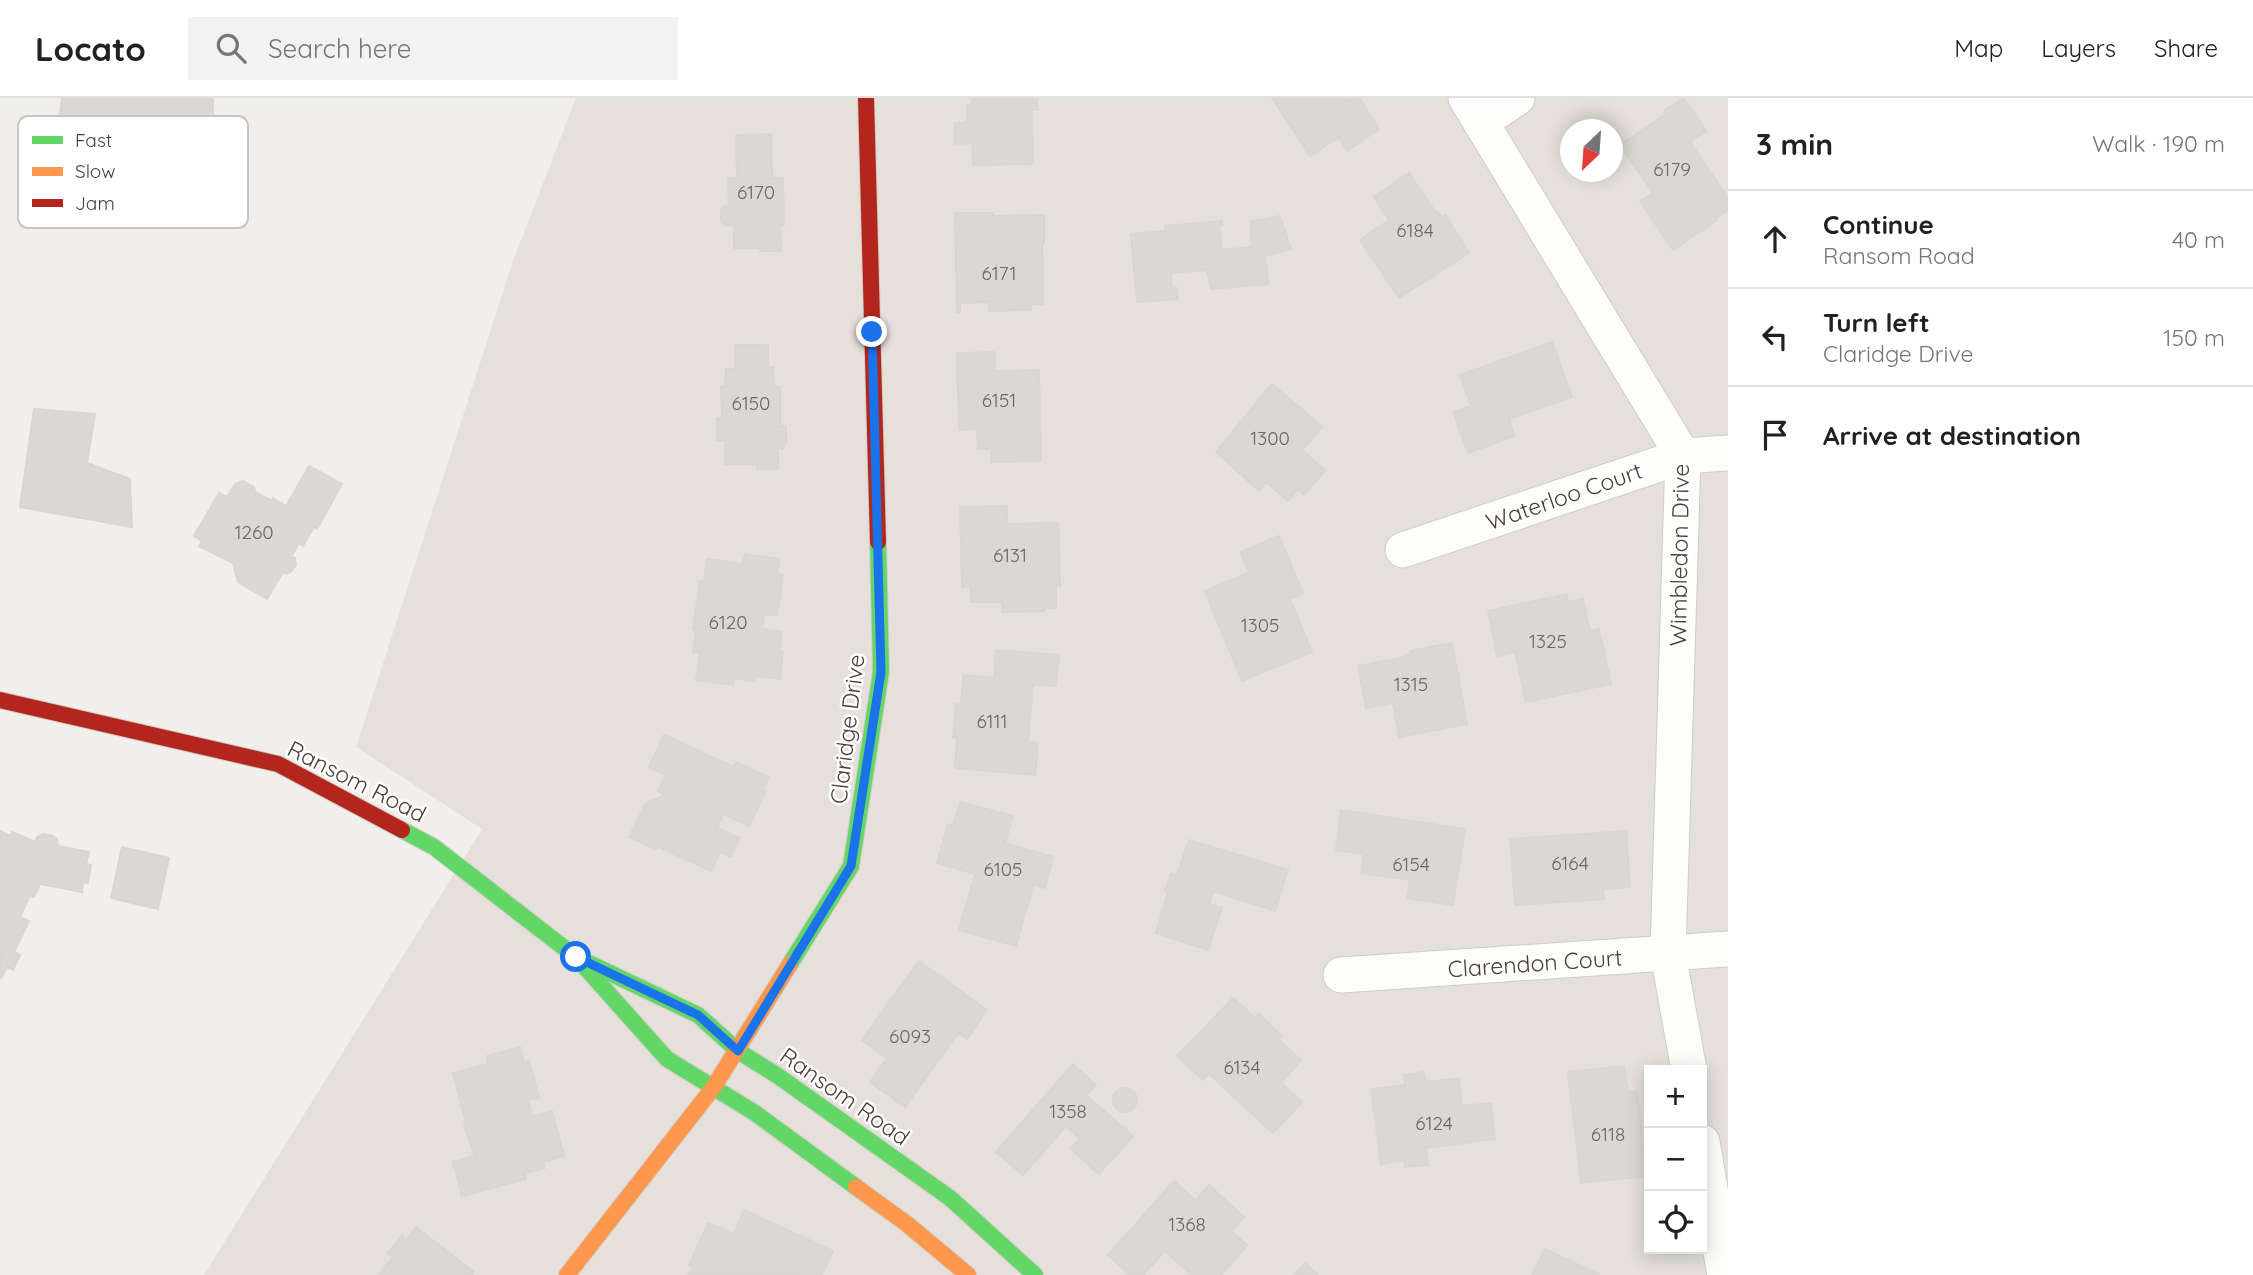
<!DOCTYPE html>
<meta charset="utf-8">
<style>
:root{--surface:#fff;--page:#f2f2f2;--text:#202124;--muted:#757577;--line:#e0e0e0}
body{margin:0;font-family:Quicksand,sans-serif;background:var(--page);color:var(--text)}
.controls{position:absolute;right:21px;bottom:21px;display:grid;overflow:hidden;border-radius:0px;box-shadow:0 4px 18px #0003}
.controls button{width:63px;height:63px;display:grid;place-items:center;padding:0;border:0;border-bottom:2px solid var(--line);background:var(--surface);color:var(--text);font:35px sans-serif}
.compass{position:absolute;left:1560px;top:21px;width:63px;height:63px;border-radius:50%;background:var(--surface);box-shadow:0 4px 18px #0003;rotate:205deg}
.stop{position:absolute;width:21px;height:21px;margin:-16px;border:5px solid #1a73e8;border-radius:50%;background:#fff}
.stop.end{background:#1a73e8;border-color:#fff;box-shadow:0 2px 7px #0008}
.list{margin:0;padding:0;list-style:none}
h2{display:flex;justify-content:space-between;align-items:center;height:91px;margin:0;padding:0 28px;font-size:30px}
h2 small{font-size:23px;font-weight:400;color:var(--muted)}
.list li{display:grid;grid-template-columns:46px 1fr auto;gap:21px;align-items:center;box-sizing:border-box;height:98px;padding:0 28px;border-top:2px solid var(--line)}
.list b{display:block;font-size:26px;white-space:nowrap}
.list p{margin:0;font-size:23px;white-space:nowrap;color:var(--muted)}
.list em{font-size:23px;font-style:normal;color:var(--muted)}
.icon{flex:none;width:38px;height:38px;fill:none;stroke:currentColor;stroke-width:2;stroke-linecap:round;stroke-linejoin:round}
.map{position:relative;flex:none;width:1728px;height:1177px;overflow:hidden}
header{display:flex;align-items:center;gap:42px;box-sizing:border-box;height:98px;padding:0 35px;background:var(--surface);border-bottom:2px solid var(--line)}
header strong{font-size:33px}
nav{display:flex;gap:38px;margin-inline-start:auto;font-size:24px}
.search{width:490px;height:63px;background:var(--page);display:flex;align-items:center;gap:18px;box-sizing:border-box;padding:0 24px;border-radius:0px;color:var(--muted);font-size:26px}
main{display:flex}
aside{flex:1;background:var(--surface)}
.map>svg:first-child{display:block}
.residential{fill:#e5e0da;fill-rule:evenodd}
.building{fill:#dbd8d4;stroke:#d9d6d2;stroke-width:2}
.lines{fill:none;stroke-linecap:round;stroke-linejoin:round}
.street-casing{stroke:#cfcdc9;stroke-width:37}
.fast-casing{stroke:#d0cbc3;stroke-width:18}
.slow-casing{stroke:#d0cbc3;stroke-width:18}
.jam-casing{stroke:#d0cbc3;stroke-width:18}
.street{stroke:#fdfdfc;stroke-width:35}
.fast{stroke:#63d668;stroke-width:16}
.slow{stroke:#ff974d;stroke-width:16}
.jam{stroke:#b3261e;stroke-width:16}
.route{stroke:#1a73e8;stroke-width:9}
.labels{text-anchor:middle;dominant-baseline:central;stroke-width:5;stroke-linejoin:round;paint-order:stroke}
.number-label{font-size:19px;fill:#6d6660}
.street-label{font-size:23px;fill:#473f38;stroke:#fff}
.key{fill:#fff;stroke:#c8c5c3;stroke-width:2}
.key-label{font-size:19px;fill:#473f38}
</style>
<header>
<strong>Locato</strong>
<div class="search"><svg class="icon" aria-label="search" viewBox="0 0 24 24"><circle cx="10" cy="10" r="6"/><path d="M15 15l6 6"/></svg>Search here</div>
<nav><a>Map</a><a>Layers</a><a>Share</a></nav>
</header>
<main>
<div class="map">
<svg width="1728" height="1177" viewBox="0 0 1728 1177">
<rect width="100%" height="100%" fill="#f1efec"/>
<path class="residential" d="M576,0h1152v1177h-1524l278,-446 -126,-82 157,-486zM1570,32h42v42h-42zM1649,972h53v179h-53z"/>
<g class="building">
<path d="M62,0h151v28h-9l1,27 -42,-2 1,-15h-14v9h-39v-9h-36v-13l-4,4h-7l-5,-5z"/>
<path d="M972,0h65v12h-5l1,54 -60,1 -1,-22 -17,1v-21l12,-1v-17h5z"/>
<path d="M1272,0h72l1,2 14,-2 20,31 -32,22 -8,-14 -29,19z"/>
<path d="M1684,0l22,33 -16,11 38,56v12l-12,8 1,2 -44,30 -33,-49 13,-8 -33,-48 46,-31 -2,-3z"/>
<path d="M771,36l1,44h11l1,47h-4l1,26h-21v-3h-26v-23l-8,1 -5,-5v-11l4,-4h4l-1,-28h9l-1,-43z"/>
<path d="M1409,75l27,40 2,-1 4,5 3,-2 24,38 -70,45 -39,-58 29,-20 -15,-23z"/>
<path d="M955,115h38v3l51,-1v29h-2l1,60h-12v6l-42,1v-9l-29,1v9h-3z"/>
<path d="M1280,118l11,33 -26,7 3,28 -57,5 -4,-19 -36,3 1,15h5l1,11 -41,3 -6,-68 35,-3 -1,-5 57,-5v4h-3l3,25 30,-3 -2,-25z"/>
<path d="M1552,244l20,55 -63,22 6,17 -47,17 -15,-41 18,-6 -11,-31z"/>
<path d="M735,247h33v23l5,-1 1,20h6v39h6v18h-2v4l-6,1v20h-21v-5h-32v-24h-8v-22h5l-1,-32h4l1,-17h9z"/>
<path d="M994,254l1,19 44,-1 2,91 -50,1v-13h-13l-1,-20 -18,1 -2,-77z"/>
<path d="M1272,286l50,43 -20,23 23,20 -21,25 -6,-6 -10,12 -22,-19 -7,9 -43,-39z"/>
<path d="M34,311l61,5 -8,49 43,16 2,48 -112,-20z"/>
<path d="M309,368l33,18 -25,45 -3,-2 -11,19 -4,-3 -8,14 4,1 1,7 -5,7 -5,2 -3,-2 -16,27 -29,-17 -5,-19 -34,-17 3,-5 -8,-5 25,-43 8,4 8,-13 8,-3 11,6 1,5 17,9 1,-3 13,8z"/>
<path d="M1007,408v18l51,-1 2,63 -4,-1v23h-12l1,3 -43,1v-10h-31l-1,-16 -8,1 -2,-80z"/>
<path d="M1279,438l24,57 -13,6 22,53 -70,29 -37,-90 44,-18 -9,-21z"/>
<path d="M745,456l34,5 -2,15 6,1 -6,40 -13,-1 -2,15 20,3 -3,20h4l-3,27 -25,-3 -1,5 -20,-3 -1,7 -37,-5 4,-27 -7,-1 3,-22 -3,-1 7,-48h4l3,-22 36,5z"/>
<path d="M1567,496l1,8 15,-3 7,32 9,-2 12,55 -85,18 -11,-50 -18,4 -9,-45z"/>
<path d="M1452,545l15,81 -68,13 -6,-34 -27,5 -8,-42 47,-9v-2l6,-1 -1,-3z"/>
<path d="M996,552l63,5 -3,31 -23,-1 -5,57 10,1 -3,32 -80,-7 2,-30h-4l3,-34 5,1 2,-30 31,3z"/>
<path d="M664,637l70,32 2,-5 33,15 -7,14 3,1 -16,34 -26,-12 -6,14 22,10 -8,19 -11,-5 -9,19 -54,-25 -1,3 -27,-12 17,-34 15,-6 2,-4 -5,-2 8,-16 -17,-8z"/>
<path d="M960,704l53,14 -8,27 48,14 -8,31 -12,-3 -17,61 -57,-16 16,-56 -38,-11 11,-39 5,2z"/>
<path d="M1341,712l124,19 -12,76 -46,-7 3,-18 -49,-7 3,-19 -28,-4z"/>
<path d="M0,733l11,5 1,-4 23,10 2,-5 6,-3 10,2 4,3 1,7 31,6 -3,12 5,1 -3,18 -5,-1 -1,10 -42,-8 -6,13 -4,-2 -10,22 9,4 -15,31 6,3 -7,15 -6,-3 -6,12z"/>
<path d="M1626,733l4,56 -27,2 1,10 -89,6 -5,-66z"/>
<path d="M1189,742l99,30 -13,41 -62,-20 -4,13 13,4 -14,42 -52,-17 12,-41 -3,-1 6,-18 6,2z"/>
<path d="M122,749l47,11 -11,51 -47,-11z"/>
<path d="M919,863l68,49 -20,29 -9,-6 -53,74 -35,-25 17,-24 -25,-18z"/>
<path d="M1233,900l22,20 4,-4 23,22 -3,4 22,20 -20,23 21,19 -29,31 -64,-59 -6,6 -26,-24z"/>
<path d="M520,949l4,15 5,-1 10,37 -11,2 4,17 20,-6 12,45 -21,6 2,6 -20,5 1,6 -64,17 -9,-34 22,-6 -11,-30 2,-2 -13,-51 35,-9 -1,-8z"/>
<path d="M1073,966l23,21 -10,10 47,41 -34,38 -28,-25 9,-10 -14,-13 -43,49 -27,-23z"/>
<path d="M1624,968l4,26 9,-1 10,85 -66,7 -13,-111z"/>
<path d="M1424,974l2,10 33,-4 3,28 29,-3 4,36 -69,9 2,17 -23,2 -1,-7 -23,4 -10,-75 34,-4 -1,-10z"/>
<circle cx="1125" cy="1002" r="12"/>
<path d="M1174,1083l22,20 13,-16 35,32 -13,14 16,14 -26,30h-29l-27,-24 -22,24h-13l-22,-20z"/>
<path d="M744,1112l89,41 -11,24 -133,-1 4,-7 -4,-2 19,-42 26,11z"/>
<path d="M416,1129l58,45 -3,3h-92l14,-18 -5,-4 14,-17 4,4z"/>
<path d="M1545,1151l55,26h-68z"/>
<path d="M1305,1165l13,12h-24z"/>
</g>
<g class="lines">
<g class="street-casing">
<g id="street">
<path d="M1466,0l217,358 -15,498 21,116"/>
<path d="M1482,23l35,-23"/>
<path d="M1403,452l280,-94 45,-3"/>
<path d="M1341,877l387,-26"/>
<path d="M1702,1044l23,133"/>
</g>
</g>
<g class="fast-casing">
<g id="fast">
<path d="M402,732l32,17 142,110 91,102 88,54 101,74"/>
<path d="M591,866l107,51 40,36 40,25 172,122 85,77"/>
<path d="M790,866l61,-98 30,-194 -3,-130"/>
</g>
</g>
<g class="slow-casing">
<g id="slow">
<path d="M856,1089l51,37 61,51"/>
<path d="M567,1177l146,-187 77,-124"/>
</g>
</g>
<g class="jam-casing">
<g id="jam">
<path d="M866,0l12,444"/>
<path d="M0,602l278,64 124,66"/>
</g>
</g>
<use href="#street" class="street"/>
<use href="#fast" class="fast"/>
<use href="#slow" class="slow"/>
<use href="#jam" class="jam"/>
</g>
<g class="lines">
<path class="route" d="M576,859l122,58 40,36 113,-185 30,-194 -9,-340"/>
</g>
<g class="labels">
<g class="number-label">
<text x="1672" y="71">6179</text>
<text x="756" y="94">6170</text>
<text x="1415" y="132">6184</text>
<text x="999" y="175">6171</text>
<text x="999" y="302">6151</text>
<text x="751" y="305">6150</text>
<text x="1270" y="340">1300</text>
<text x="254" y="434">1260</text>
<text x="1010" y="457">6131</text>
<text x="728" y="524">6120</text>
<text x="1260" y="527">1305</text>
<text x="1548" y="543">1325</text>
<text x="1411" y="586">1315</text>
<text x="992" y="623">6111</text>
<text x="1570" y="765">6164</text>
<text x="1411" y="766">6154</text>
<text x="1003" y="771">6105</text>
<text x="910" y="938">6093</text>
<text x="1242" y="969">6134</text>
<text x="1068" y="1013">1358</text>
<text x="1434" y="1025">6124</text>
<text x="1608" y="1036">6118</text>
<text x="1187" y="1126">1368</text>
</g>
<g class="street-label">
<text transform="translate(1564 398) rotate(-19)">Waterloo Court</text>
<text transform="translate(1679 457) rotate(-89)">Wimbledon Drive</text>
<text transform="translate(847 631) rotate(-83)">Claridge Drive</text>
<text transform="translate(357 683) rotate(27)">Ransom Road</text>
<text transform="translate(1535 865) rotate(-4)">Clarendon Court</text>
<text transform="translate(845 998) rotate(35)">Ransom Road</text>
</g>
</g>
<rect x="18" y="18" width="230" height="112" rx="10" class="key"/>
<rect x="32" y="38" width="31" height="8" fill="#63d668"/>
<rect x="32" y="69" width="31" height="9" fill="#ff974d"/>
<rect x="32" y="101" width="31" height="8" fill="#b3261e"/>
<g class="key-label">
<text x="75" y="49">Fast</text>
<text x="75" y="80">Slow</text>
<text x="75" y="112">Jam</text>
</g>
</svg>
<div class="controls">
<button>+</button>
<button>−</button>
<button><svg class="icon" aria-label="locate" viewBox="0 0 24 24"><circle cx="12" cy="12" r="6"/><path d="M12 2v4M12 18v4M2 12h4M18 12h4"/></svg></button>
</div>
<svg class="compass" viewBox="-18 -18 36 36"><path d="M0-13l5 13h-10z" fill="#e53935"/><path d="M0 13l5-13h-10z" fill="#757577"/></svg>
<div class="stop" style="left:576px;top:859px"></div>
<div class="stop end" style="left:872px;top:234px"></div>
</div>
<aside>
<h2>3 min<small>Walk · 190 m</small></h2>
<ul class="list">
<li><svg class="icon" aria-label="ahead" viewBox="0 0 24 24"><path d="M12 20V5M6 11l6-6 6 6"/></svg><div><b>Continue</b><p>Ransom Road</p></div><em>40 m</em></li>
<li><svg class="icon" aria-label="left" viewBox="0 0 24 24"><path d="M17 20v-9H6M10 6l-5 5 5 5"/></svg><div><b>Turn left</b><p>Claridge Drive</p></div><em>150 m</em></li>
<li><svg class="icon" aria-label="arrive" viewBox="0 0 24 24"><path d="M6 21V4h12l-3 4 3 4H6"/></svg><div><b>Arrive at destination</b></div></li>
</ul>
</aside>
</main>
